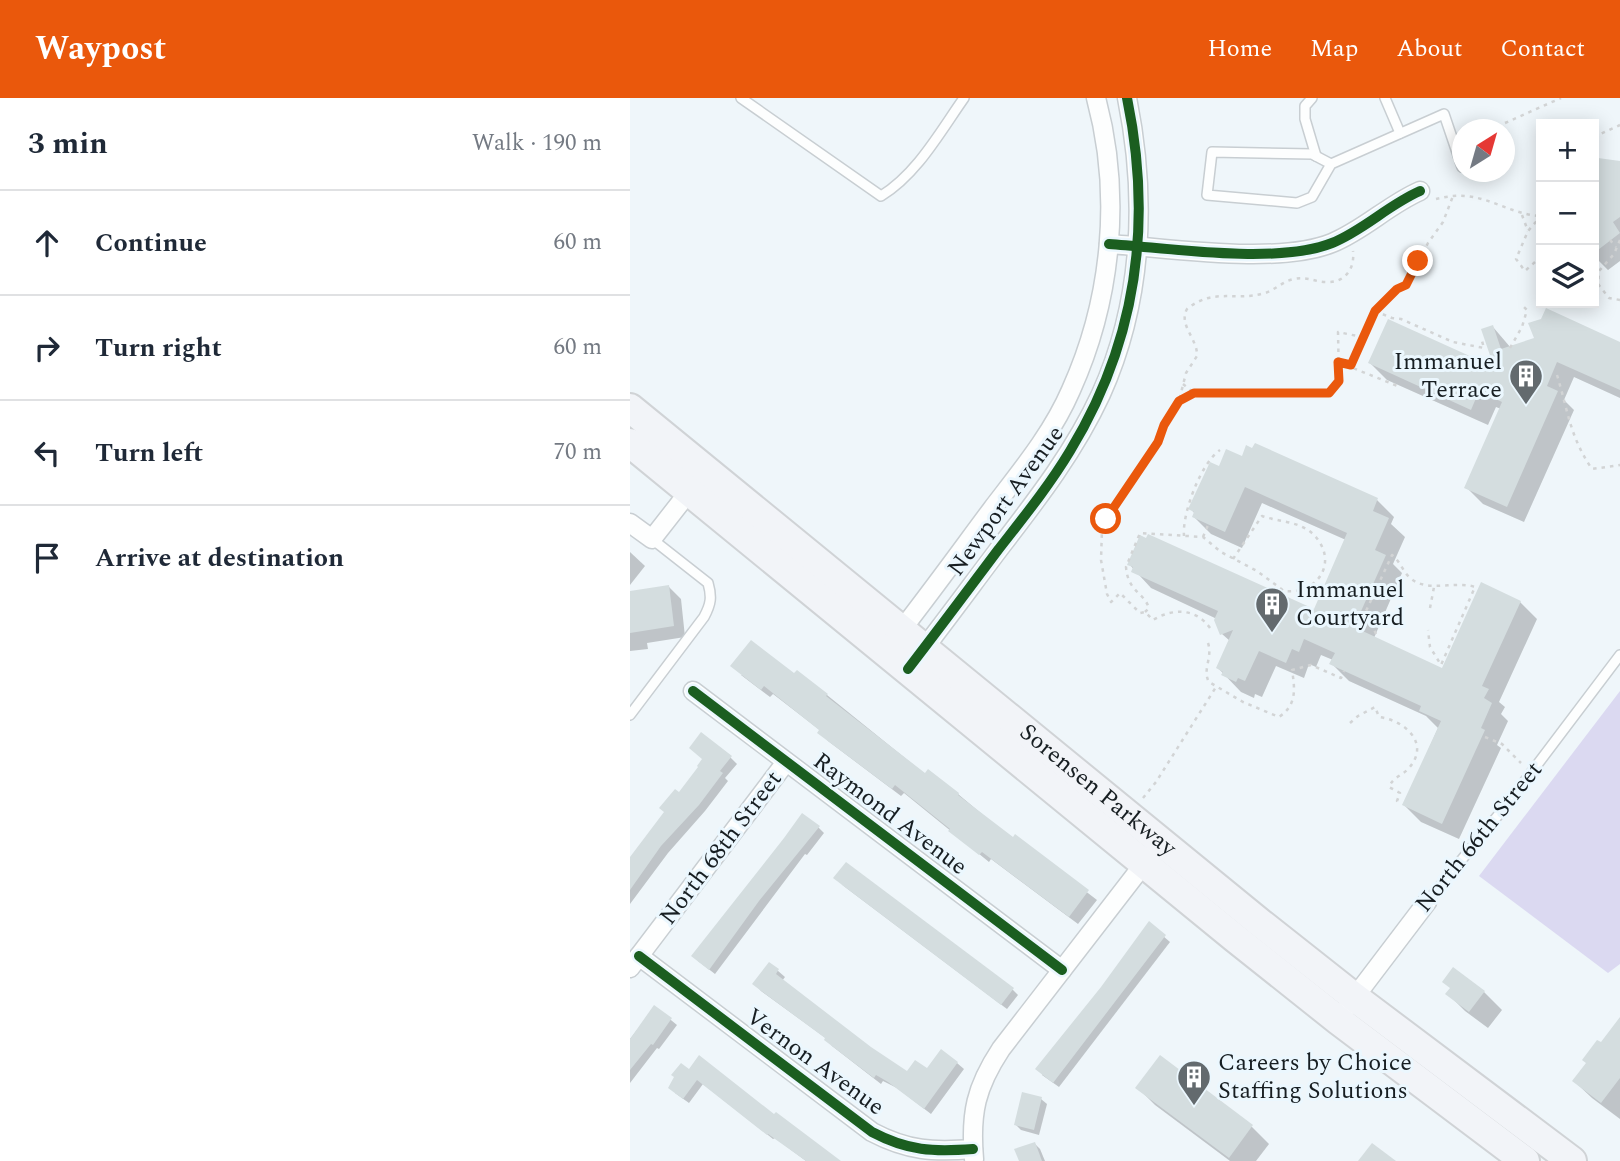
<!DOCTYPE html>
<meta charset="utf-8">
<style>
:root{--surface:#fff;--page:#f6f6f7;--text:#1f2937;--muted:#747a83;--line:#e0e1e3;--accent:#ea580c}
body{margin:0;font-family:Spectral,serif;background:var(--page);color:var(--text)}
.controls{position:absolute;right:21px;top:21px;display:grid;overflow:hidden;border-radius:0px;box-shadow:0 4px 18px #0003}
.controls button{width:63px;height:63px;display:grid;place-items:center;padding:0;border:0;border-bottom:2px solid var(--line);background:var(--surface);color:var(--text);font:35px sans-serif}
.compass{position:absolute;left:822px;top:21px;width:63px;height:63px;border-radius:50%;background:var(--surface);box-shadow:0 4px 18px #0003;rotate:37deg}
.stop{position:absolute;width:21px;height:21px;margin:-16px;border:5px solid #ea580c;border-radius:50%;background:#fff}
.stop.end{background:#ea580c;border-color:#fff;box-shadow:0 2px 7px #0008}
.list{margin:0;padding:0;list-style:none}
h2{display:flex;justify-content:space-between;align-items:center;height:91px;margin:0;padding:0 28px;font-size:30px}
h2 small{font-size:23px;font-weight:400;color:var(--muted)}
.list li{display:grid;grid-template-columns:46px 1fr auto;gap:21px;align-items:center;box-sizing:border-box;height:105px;padding:0 28px;border-top:2px solid var(--line)}
.list b{display:block;font-size:26px;white-space:nowrap}
.list em{font-size:23px;font-style:normal;color:var(--muted)}
.icon{flex:none;width:38px;height:38px;fill:none;stroke:currentColor;stroke-width:2;stroke-linecap:round;stroke-linejoin:round}
.map{position:relative;flex:none;width:990px;height:1063px;overflow:hidden}
header{display:flex;align-items:center;gap:42px;box-sizing:border-box;height:98px;padding:0 35px;background:var(--accent);color:#fff}
header strong{font-size:33px}
nav{display:flex;gap:38px;margin-inline-start:auto;font-size:24px}
main{display:flex}
aside{flex:1;background:var(--surface)}
.map>svg:first-child{display:block}
.green{fill:#dbd9f1}
.shadow{fill:#0003}
.building{fill:#d4dddf}
.lines{fill:none;stroke-linecap:round;stroke-linejoin:round}
.service-casing{stroke:#c8ced2;stroke-width:12}
.minor-casing{stroke:#c8ced2;stroke-width:21}
.primary-casing{stroke:#d0d3d6;stroke-width:32}
.path{stroke:#d2d4d5;stroke-width:2.5;stroke-dasharray:3.5 5;stroke-linecap:butt}
.service{stroke:#fdfefe;stroke-width:9}
.minor{stroke:#fdfefe;stroke-width:18}
.primary{stroke:#f2f4f8;stroke-width:28}
.cycleway-casing{stroke:#ebf7fe;stroke-width:15}
.cycleway{stroke:#1b5e20;stroke-width:10}
.route{stroke:#ea580c;stroke-width:9}
.labels{text-anchor:middle;dominant-baseline:central;stroke-width:6;stroke-linejoin:round;paint-order:stroke}
.poi-label{font-size:24px;fill:#171e22;stroke:#ebf7fe;text-anchor:start}
.street-label{font-size:24px;fill:#171e22;stroke:#ebf7fe}
</style>
<header>
<strong>Waypost</strong>
<nav><a>Home</a><a>Map</a><a>About</a><a>Contact</a></nav>
</header>
<main>
<aside>
<h2>3 min<small>Walk · 190 m</small></h2>
<ul class="list">
<li><svg class="icon" aria-label="ahead" viewBox="0 0 24 24"><path d="M12 20V5M6 11l6-6 6 6"/></svg><div><b>Continue</b></div><em>60 m</em></li>
<li><svg class="icon" aria-label="right" viewBox="0 0 24 24"><path d="M7 20v-9h11M14 6l5 5-5 5"/></svg><div><b>Turn right</b></div><em>60 m</em></li>
<li><svg class="icon" aria-label="left" viewBox="0 0 24 24"><path d="M17 20v-9H6M10 6l-5 5 5 5"/></svg><div><b>Turn left</b></div><em>70 m</em></li>
<li><svg class="icon" aria-label="arrive" viewBox="0 0 24 24"><path d="M6 21V4h12l-3 4 3 4H6"/></svg><div><b>Arrive at destination</b></div></li>
</ul>
</aside>
<div class="map">
<svg width="990" height="1063" viewBox="0 0 990 1063">
<rect width="100%" height="100%" fill="#eff6fa"/>
<path class="green" d="M990,593v273l-12,9 -129,-97z"/>
<g class="shadow">
<path d="M990,65v98l-12,9 -9,-9 -5,4v-69z"/>
<path d="M911,152v15l-5,-8z"/>
<path d="M863,229l18,21 109,-4v54l-46,-21 -10,23 10,10 -50,112 -41,-18 -17,-17 35,-78 -5,-2 -8,18 -101,-45 -17,-17 127,7z"/>
<path d="M626,347l121,55 17,17 -3,7 14,13 -12,27 9,9 -28,65 69,32 77,-68 17,17 -38,83 6,5 -4,7 7,7 -11,24 4,3 -42,91 -38,-17 -17,-17 34,-77 -12,-12 -77,-35 -17,-17 1,-4 -12,-5 -5,12 -7,-3 -5,14 -28,-12 -14,31 -7,-3 -1,4 -13,-6 -23,-24 12,-27 -8,-7 -5,-15 -66,-31 -22,-24 186,47 31,-71 -84,-37 -20,45 -31,-14 -17,-17 1,-3 -5,-6 29,-40 23,-10 11,-8z"/>
<path d="M0,454l15,14 -15,19z"/>
<path d="M39,489l12,12 4,38 -38,6 1,6 -18,2v-58z"/>
<path d="M111,577l54,1 32,19 99,80 32,19 55,46 2,-3 82,63 -19,24 -87,-65 -2,3 -85,-69 -3,3 -73,-55 -7,-10 -48,-37 -3,3z"/>
<path d="M100,659l7,7 -12,14 3,3 -23,30 -37,42 -38,51v-44l49,-65z"/>
<path d="M188,729l6,6 -17,22 -2,-1 -90,120 -17,-13z"/>
<path d="M211,786l172,106 5,5 -11,14z"/>
<path d="M519,826l21,18 -111,145 -17,-12z"/>
<path d="M140,866l15,13 -3,4 88,67 38,25 49,-10 7,6 -33,45 -34,-26 -14,-7 -2,3 -49,-38 -5,-7 -66,-48 -6,-7z"/>
<path d="M824,871l30,23 18,18 -14,18 -23,-17 -17,-17 3,-6z"/>
<path d="M25,909l22,18 -18,24 -2,-1 -27,35v-44z"/>
<path d="M990,922v99l-28,-21 -18,-17z"/>
<path d="M51,967l93,52 63,44h-31l-31,-23 -2,1 -70,-55 -14,19 -14,-10z"/>
<path d="M508,990l114,39 17,17 -13,17h-26l-75,-56z"/>
<path d="M411,1001l6,5 -8,31 -18,-5 -5,-5z"/>
<path d="M405,1046l5,5 5,12h-24z"/>
</g>
<g class="building">
<path d="M968,60l22,3v56l-7,5 7,11 -26,20v-61z"/>
<path d="M916,210l74,34v48l-63,-28 -10,24 11,5 -51,116 -43,-19 38,-86 -23,-11 -8,19 -103,-47 20,-44 106,48 -13,-38 12,-4 8,24 33,-11 -6,-15 13,-4z"/>
<path d="M625,345l123,55 -5,13 16,7 -14,32 11,5 -32,72 88,41 39,-86 40,19 -39,85 7,3 -5,9 8,5 -11,25 4,2 -43,94 -40,-19 39,-84 -22,-10 2,-5 -92,-42 6,-11 -31,-14 -5,13 -7,-3 -6,14 -27,-12 -14,30 -7,-3 -2,4 -15,-7 2,-3 -7,-4 17,-38 -13,5 -6,-15 4,-9 -87,-39 2,-5 -6,-2 13,-30 6,3 2,-4 166,75 33,-76 -102,-46 -20,45 -33,-15 2,-5 -6,-3 22,-47 9,4 7,-17 16,7 4,-11 6,3z"/>
<path d="M39,487l5,41 -44,7v-42z"/>
<path d="M121,542l43,33 3,-3 31,24 -2,2 99,77 3,-4 31,24 -1,2 55,42 2,-3 74,56 -20,27 -87,-65 -3,3 -31,-24 2,-2 -55,-44 -3,4 -44,-33 -31,-23 2,-3 -55,-44 -3,4 -31,-24z"/>
<path d="M71,634l31,24 -12,15 3,2 -24,32 -38,41 -31,44v-33l34,-45 -5,-4 16,-19 4,3 19,-25 -1,-1 5,-7 -13,-11z"/>
<path d="M172,715l18,13 -61,75 -50,69 -18,-14 93,-118z"/>
<path d="M216,764l168,126 -13,17 -168,-127z"/>
<path d="M519,823l17,14 -113,148 -18,-14 66,-82z"/>
<path d="M139,864l10,7 -3,5 95,73 36,24 8,-11 12,8 14,-19 17,13 -34,47 -36,-27 -12,-7 -2,3 -50,-38 1,-2 -73,-54z"/>
<path d="M823,869l32,24 -16,21 -24,-18 5,-6 -8,-6z"/>
<path d="M24,907l18,13 -19,27 -2,-1 -21,26v-31z"/>
<path d="M990,919v61l-19,25 -29,-22 14,-18 -4,-3 15,-20 4,2z"/>
<path d="M69,957l75,59 2,-2 65,49h-35l-38,-27 -1,1 -70,-55 -14,19 -15,-11 6,-11 -3,-2 10,-12 8,6z"/>
<path d="M530,957l93,70 -24,33 -94,-70z"/>
<path d="M392,994l20,5 -8,33 -20,-5z"/>
<path d="M405,1044l7,19h-23l-5,-12z"/>
<path d="M742,1045l24,18h-38z"/>
</g>
<g class="lines">
<g class="service-casing">
<g id="service">
<path d="M111,0l140,98c36,-22 59,-64 83,-98"/>
<path d="M682,0l-7,8v13l11,37"/>
<path d="M755,0l15,35"/>
<path d="M701,66l-19,-10 -100,-2 -5,43 90,8 15,-6 19,-33 113,-50 18,53"/>
<path d="M0,617l74,-98c7,-13 8,-20 4,-34l-56,-44"/>
<path d="M797,804l82,-100 111,-147"/>
</g>
</g>
<g class="minor-casing">
<g id="minor">
<path d="M479,146c61,4 168,21 223,-1 32,-13 56,-38 88,-52"/>
<path d="M0,425l22,16 43,-55"/>
<path d="M266,539c33,-42 64,-85 96,-128 29,-38 60,-75 79,-119 41,-91 51,-196 25,-292"/>
<path d="M289,557c28,-36 55,-73 83,-110 37,-48 73,-95 99,-151 42,-93 46,-197 26,-296"/>
<path d="M63,593l369,279"/>
<path d="M9,858l233,176c36,19 61,20 101,17"/>
<path d="M0,870l156,-206"/>
<path d="M718,908l79,-104"/>
<path d="M344,1061c-4,-46 2,-72 27,-110l149,-193"/>
</g>
</g>
<g class="primary-casing">
<g id="primary">
<path id="s1" d="M0,310l629,514 95,75 218,164"/>
<path d="M0,345l605,495 103,82 187,141"/>
</g>
</g>
<g class="path">
<path d="M875,25l56,-25"/>
<path d="M964,39l26,-12"/>
<path d="M964,65h1"/>
<path d="M806,101c9,-2 19,-4 29,-3 27,2 49,19 76,20"/>
<path d="M892,117l6,16"/>
<path d="M980,142l6,7"/>
<path d="M990,142l-6,14 -15,17 -1,13 11,14 11,2"/>
<path d="M905,164l-10,9 -9,-12 12,-28 13,-15"/>
<path d="M745,213l17,7 9,1 52,23 31,6 -2,-7"/>
<path d="M880,250l12,-21 5,-17 -3,-3"/>
<path d="M708,264l62,25"/>
<path d="M721,267l24,-54 22,-22 9,-4 22,-42 15,-21 10,-26"/>
<path d="M927,277c11,36 13,62 35,94l28,-4"/>
<path d="M553,286l11,9"/>
<path d="M549,302l15,-7 135,-1 10,-11 -1,-49 24,5"/>
<path d="M554,438c-2,-23 17,-73 36,-86"/>
<path d="M573,439l5,-12"/>
<path d="M800,510l4,-21"/>
<path d="M515,514l4,-4c-6,-17 -21,-16 -23,-41l14,-34 63,4 18,15 36,19 27,20c34,4 56,-30 29,-57 -14,-13 -34,-12 -51,-18l-29,43"/>
<path d="M580,530c-14,-20 -37,-20 -57,-8l-8,-8 -5,1 -20,-20 -9,9 -4,-8 -6,-34 1,-31 4,-10 52,-77 6,-17 15,-24 7,-28 11,-17c1,-17 -19,-31 -10,-47 27,-22 48,-7 78,-16 10,-3 18,-12 29,-14 12,-3 21,3 32,3 19,1 29,-13 27,-31"/>
<path d="M746,536l-10,-23 26,-56c8,6 10,15 17,22 18,17 45,3 66,10l-34,78 -11,-18 -2,-17"/>
<path d="M578,545c5,14 -6,27 1,39l34,20 36,15c18,-12 16,-28 13,-47l19,-5 30,13 3,-7"/>
<path d="M720,625l8,-7 17,-9 4,10c25,3 52,26 30,51 -7,8 -16,9 -20,19l11,6 -3,8 4,3"/>
<path d="M855,639l17,7 19,19"/>
<path d="M513,700l13,-16 60,-95"/>
</g>
<use href="#service" class="service"/>
<use href="#minor" class="minor"/>
<use href="#primary" class="primary"/>
<g class="cycleway-casing">
<g id="cycleway">
<path d="M479,146c61,4 168,21 223,-1 32,-13 56,-38 88,-52"/>
<path d="M278,571c30,-39 60,-79 90,-119 25,-32 51,-64 72,-99 67,-110 83,-228 57,-353"/>
<path d="M63,593l369,279"/>
<path d="M9,858l233,176c36,19 61,20 101,17"/>
</g>
</g>
<use href="#cycleway" class="cycleway"/>
</g>
<g class="lines">
<path class="route" d="M476,421l52,-77 6,-17 15,-24 15,-8h135l10,-12 -1,-19 13,3 24,-54 22,-22 9,-4 12,-24"/>
</g>
<defs>
<g id="building-pin" transform="scale(1.75)"><path d="M0 17L-7.5 6A9.5 9.5 0 1 1 7.5 6Z" fill="#636a6e" stroke="#ebf7fe"/><path d="M-4-6H4V6H1V3H-1V6H-4ZM-2.5-4.3h1.7v1.8h-1.7ZM.8-4.3h1.7v1.8H.8ZM-2.5-1h1.7V.8h-1.7ZM.8-1h1.7V.8H.8Z" fill="#fff"/></g>
</defs>
<g fill-rule="evenodd">
<use href="#building-pin" x="896" y="278"/>
<use href="#building-pin" x="642" y="506"/>
<use href="#building-pin" x="564" y="979"/>
</g>
<g class="labels">
<g class="poi-label">
<text x="872" y="264" text-anchor="end">Immanuel<tspan x="872" dy="28">Terrace</tspan></text>
<text x="666" y="492">Immanuel<tspan x="666" dy="28">Courtyard</tspan></text>
<text x="588" y="965">Careers by Choice<tspan x="588" dy="28">Staffing Solutions</tspan></text>
</g>
<g class="street-label">
<text transform="translate(376 403) rotate(-54)">Newport Avenue</text>
<text stroke="none"><textPath href="#s1" startOffset="604">Sorensen Parkway</textPath></text>
<text transform="translate(260 716) rotate(37)">Raymond Avenue</text>
<text transform="translate(849 739) rotate(-51)">North 66th Street</text>
<text transform="translate(91 750) rotate(-53)">North 68th Street</text>
<text transform="translate(185 964) rotate(36)">Vernon Avenue</text>
</g>
</g>
</svg>
<div class="controls">
<button>+</button>
<button>−</button>
<button><svg class="icon" aria-label="layers" viewBox="0 0 24 24"><path d="M12 4l9 5-9 5-9-5zM3 14l9 5 9-5"/></svg></button>
</div>
<svg class="compass" viewBox="-18 -18 36 36"><path d="M0-13l5 13h-10z" fill="#e53935"/><path d="M0 13l5-13h-10z" fill="#747a83"/></svg>
<div class="stop" style="left:476px;top:421px"></div>
<div class="stop end" style="left:788px;top:163px"></div>
</div>
</main>
